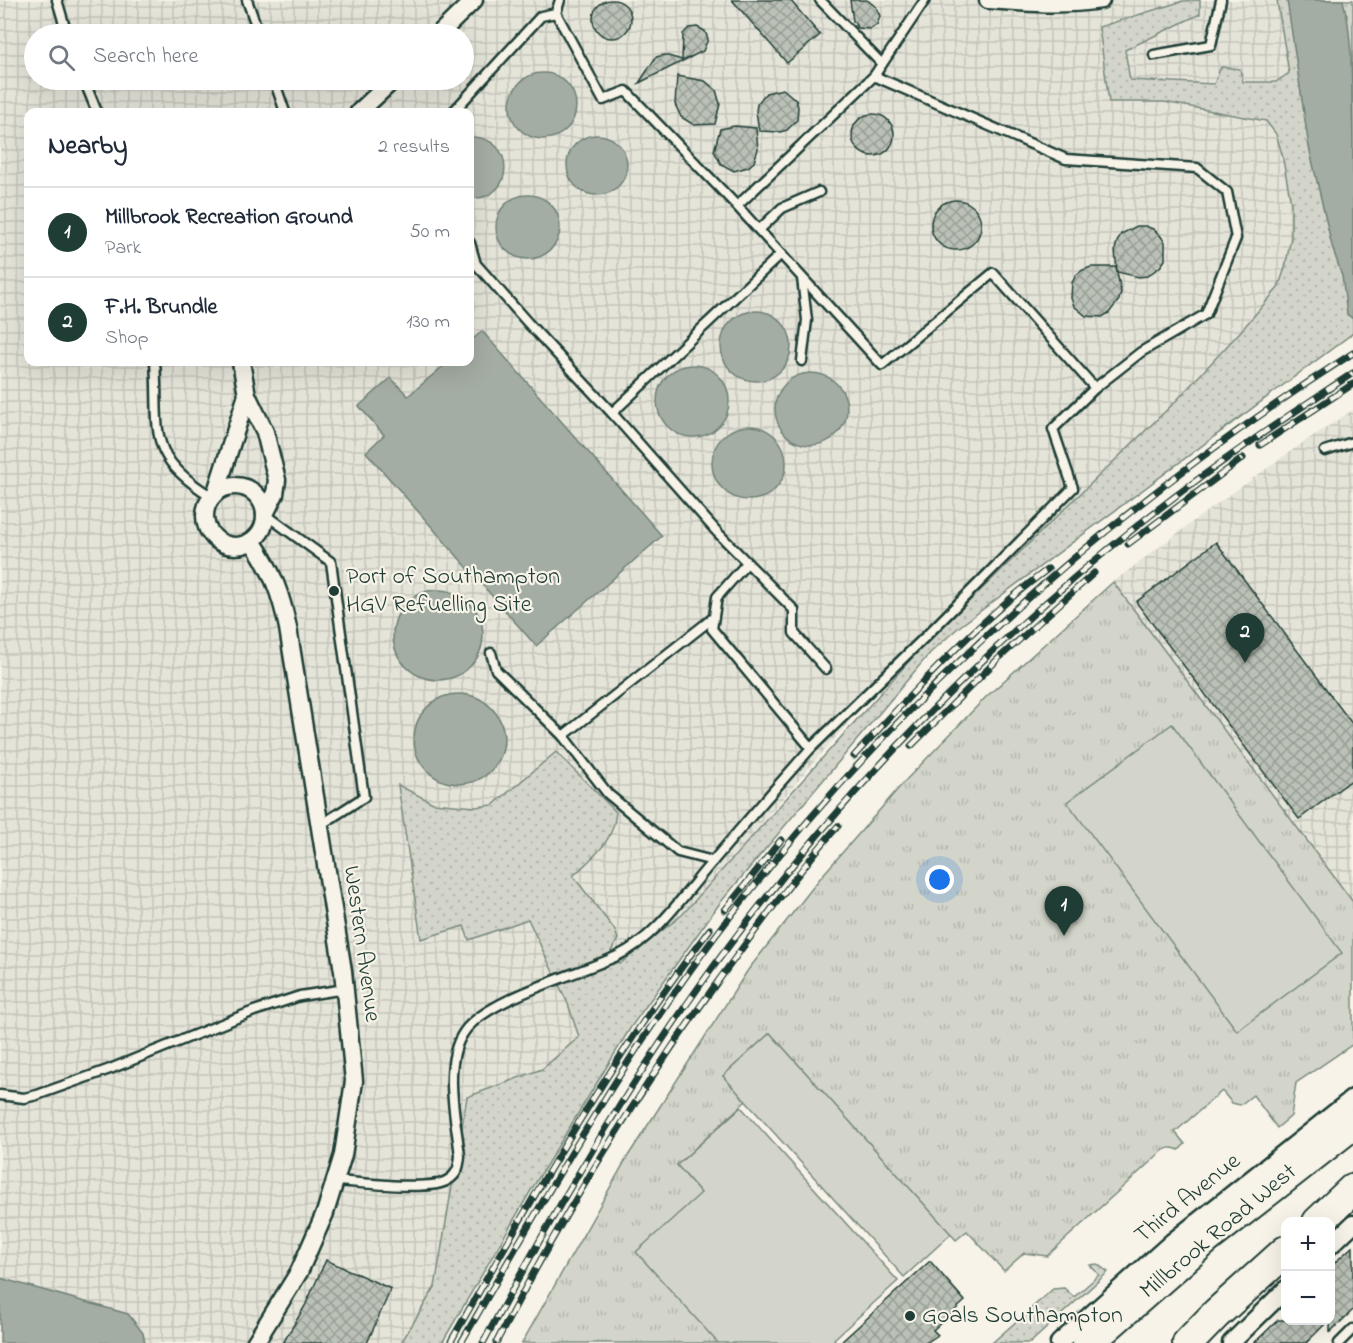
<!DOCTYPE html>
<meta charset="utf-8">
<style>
:root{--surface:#fff;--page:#f6f6f7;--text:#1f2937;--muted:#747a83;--line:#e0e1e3;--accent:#1f3d34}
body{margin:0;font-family:"Indie Flower",sans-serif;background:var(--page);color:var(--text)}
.controls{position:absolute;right:18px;bottom:18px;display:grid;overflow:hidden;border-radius:12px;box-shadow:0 6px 24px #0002}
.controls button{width:54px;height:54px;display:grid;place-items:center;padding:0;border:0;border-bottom:2px solid var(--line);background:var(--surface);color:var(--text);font:30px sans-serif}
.you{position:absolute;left:940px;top:880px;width:21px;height:21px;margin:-15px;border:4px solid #fff;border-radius:50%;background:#1a73e8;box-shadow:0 0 0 9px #1a73e833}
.badge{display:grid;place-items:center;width:39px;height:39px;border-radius:50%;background:var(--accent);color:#fff;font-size:20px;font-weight:700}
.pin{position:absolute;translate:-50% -50px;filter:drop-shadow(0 2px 3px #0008)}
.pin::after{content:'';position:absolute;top:32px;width:21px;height:18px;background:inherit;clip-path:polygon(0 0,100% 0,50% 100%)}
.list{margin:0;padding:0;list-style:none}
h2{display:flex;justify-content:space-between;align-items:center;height:78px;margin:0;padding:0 24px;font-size:26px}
h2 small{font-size:20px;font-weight:400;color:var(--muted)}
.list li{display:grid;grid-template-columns:39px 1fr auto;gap:18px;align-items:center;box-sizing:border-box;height:90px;padding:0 24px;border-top:2px solid var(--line)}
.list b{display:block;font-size:22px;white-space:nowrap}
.list p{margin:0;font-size:20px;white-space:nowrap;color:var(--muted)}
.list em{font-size:20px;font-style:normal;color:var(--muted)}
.icon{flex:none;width:33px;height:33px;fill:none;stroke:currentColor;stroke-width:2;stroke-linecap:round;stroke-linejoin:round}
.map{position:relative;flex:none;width:1353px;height:1343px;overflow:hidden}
.search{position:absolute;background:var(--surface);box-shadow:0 6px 24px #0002;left:24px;top:24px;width:450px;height:66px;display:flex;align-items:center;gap:15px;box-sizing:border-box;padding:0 21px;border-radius:33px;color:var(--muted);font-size:22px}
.panel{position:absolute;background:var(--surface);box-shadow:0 6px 24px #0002;left:24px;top:108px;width:450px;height:258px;border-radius:12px}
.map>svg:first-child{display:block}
.industrial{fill:url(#industrial-grid);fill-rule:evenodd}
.grass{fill:url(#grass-dots);stroke:#79897f;stroke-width:1.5}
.park{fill:url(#park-tufts);stroke:#79897f;stroke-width:1.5}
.pitch{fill:#d3d5ca;stroke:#79897f;stroke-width:1.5}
.water{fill:#a4ada3;stroke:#6f8077;stroke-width:1.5}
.building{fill:url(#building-cross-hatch);stroke:#1f3d34;stroke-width:1.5}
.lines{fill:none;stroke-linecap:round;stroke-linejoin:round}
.lane-casing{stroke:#1f3d34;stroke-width:13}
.street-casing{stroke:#1f3d34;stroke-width:21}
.highway-casing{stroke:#1f3d34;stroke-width:34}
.lane{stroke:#f7f3e8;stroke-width:8}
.street{stroke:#f7f3e8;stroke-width:16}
.highway{stroke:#f7f3e8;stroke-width:30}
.rail-casing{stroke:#1f3d34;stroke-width:7}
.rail{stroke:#f7f3e8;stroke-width:4.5;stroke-dasharray:14;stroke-linecap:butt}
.poi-dot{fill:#1f3d34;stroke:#f7f3e8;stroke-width:2}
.labels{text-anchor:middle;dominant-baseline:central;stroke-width:4.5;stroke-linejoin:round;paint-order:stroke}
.poi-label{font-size:24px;fill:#1f3d34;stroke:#f7f3e8;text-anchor:start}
.street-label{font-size:24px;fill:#1f3d34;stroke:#f7f3e8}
</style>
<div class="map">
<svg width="1353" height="1343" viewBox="0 0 1353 1343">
<defs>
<pattern id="industrial-grid" width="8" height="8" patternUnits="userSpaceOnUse" patternTransform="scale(1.5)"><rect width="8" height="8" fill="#e5e4d9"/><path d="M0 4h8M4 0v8" fill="none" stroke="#c4c4bb"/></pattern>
<pattern id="grass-dots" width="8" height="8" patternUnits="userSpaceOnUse" patternTransform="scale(1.5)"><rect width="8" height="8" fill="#d3d5ca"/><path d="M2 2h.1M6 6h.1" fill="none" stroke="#b5b8ae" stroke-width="1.8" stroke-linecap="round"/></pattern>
<pattern id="park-tufts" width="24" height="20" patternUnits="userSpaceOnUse" patternTransform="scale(1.5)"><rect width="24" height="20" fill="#d3d5ca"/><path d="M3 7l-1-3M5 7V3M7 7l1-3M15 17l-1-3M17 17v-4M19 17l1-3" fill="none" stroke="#b5b8ae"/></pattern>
<pattern id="building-cross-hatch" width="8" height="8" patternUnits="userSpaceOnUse" patternTransform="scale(1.5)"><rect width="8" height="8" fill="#bbc1b6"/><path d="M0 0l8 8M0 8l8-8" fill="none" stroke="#979e95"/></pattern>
</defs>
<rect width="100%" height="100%" fill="#f7f3e8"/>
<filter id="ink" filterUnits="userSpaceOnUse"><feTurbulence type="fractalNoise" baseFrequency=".0167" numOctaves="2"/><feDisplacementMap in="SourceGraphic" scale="12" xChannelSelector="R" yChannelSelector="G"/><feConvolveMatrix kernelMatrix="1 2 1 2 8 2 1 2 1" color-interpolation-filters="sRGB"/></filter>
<g filter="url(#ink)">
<g class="industrial">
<path d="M0,0h1353v288l-247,183 -233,223 -226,262 -226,387h-421zM34,34h430v46h-430zM28,112h442v250h-442z"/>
<path d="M1353,410v492l-240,-320 90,-68 98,-70z"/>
</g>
<g class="grass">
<path d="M1200,0v14l-75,36 5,30 84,4 7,-17 19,2 3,13h33l13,-9 -12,-73h76v333l-394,294 -29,26 -210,250 -89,124 -101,165 -88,151h-41l34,-56 32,-190 75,-28 37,-32 -11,-33 -40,-85 -59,21 -5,-14 -43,13 -23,-154 35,18 42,4 18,-2 63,-53 60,60c-3,31 -21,43 -43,64l41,53 4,10 -7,12 9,13 62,-49 237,-265 256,-248 65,-70 38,-44 7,-20 6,-30v-35l-9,-49 -6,-20 -10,-13 -102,-19h-55l-10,-75 84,-26z"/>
<path d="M1097,1264l11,8 -78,71h-38l61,-54 11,-1 10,9 25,-22 -9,-10z"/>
</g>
<path class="park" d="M1113,582l240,320v142l-57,39 -5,33 -14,12 -24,-33 -13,10 -8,-2 -10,-12 -47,41 10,12 -6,6c-8,-4 -13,-2 -19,3l-113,103 -23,-3 -20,18 -37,-40 -11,9 -186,-207 -47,43 23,25 -69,64 24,28 17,150h-196l106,-187 120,-186 73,-93 84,-96 81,-84z"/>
<g class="pitch">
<path d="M1172,724l170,229 -105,78 -170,-229z"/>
<path d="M770,1033l181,201 -47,43 -181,-201z"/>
<path d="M741,1107l157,174 -64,58 3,4h-119l-82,-91 65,-59 -24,-28z"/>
</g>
<g class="water">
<path d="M1287,0h56l5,23 3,30 2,88v178l-6,-5 -5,-38 -10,-30 -23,-99z"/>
<circle cx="543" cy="106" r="33"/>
<circle cx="597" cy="165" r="30"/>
<path d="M470,137c48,-1 45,65 0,61z"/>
<circle cx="528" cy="227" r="32"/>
<circle cx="756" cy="346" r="35"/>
<path d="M482,331l180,205 -126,110 -170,-194 18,-17 -25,-29 32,-28 17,18 40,-34h22v-20z"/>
<circle cx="693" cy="401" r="36"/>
<circle cx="811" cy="409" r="36"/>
<circle cx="749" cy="463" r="37"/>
<circle cx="438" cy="635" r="45"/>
<circle cx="459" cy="739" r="45"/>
<path d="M0,1278l128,36 15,19 2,10h-145z"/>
</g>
<g class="building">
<circle cx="612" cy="19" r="19"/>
<path d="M732,0h58l30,35 -33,28z"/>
<path d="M850,0h17l9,7 4,9 -3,9 -7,4 -12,-1 -5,-7z"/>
<path d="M697,27l8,4 3,8 -5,12 -64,32 17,-26 9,-2 17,5 1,-26 6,-6z"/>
<path d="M677,76l28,5 11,9 4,14 -5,20 -21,1 -13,-8 -6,-13z"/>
<path d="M783,89l13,11 2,7 -1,13 -10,10 -7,2 -21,-1 -3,-20 1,-7 9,-11z"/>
<circle cx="873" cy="135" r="21"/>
<path d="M735,126l21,2 2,21 -4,13 -6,5 -14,4 -13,-7 -7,-13 6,-22z"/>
<circle cx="956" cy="225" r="25"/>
<path d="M1137,226h8l8,3 7,6 5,7v18l-5,7 -13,9 -8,1 -22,-5 -2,-22 2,-8 4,-8z"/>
<path d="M1091,267h25l5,25 -2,8 -10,13 -7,4 -16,-1 -12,-10 -3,-8 1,-15 4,-8 7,-5z"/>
<path d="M1216,542l137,183v54l-54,40 -163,-217z"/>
<path d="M1353,1246v64l-23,22v-65z"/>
<path d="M326,1260l65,29 -24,54h-84l22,-37z"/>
<path d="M930,1261l35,40 -32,29 5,5 -12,8h-86z"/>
<path d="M1278,1320h51l-23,23h-52z"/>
</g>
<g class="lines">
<g class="lane-casing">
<g id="lane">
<path d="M57,0l10,34"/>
<path d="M247,0l12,34"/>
<path d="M560,0l-4,13 47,87 23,-9 111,115"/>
<path d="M820,0l62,64"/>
<path d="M1154,55l57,-10 10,-45"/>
<path d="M874,76l-137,130 145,159 111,-92 102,115 46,-36 65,-38 30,-76 -9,-46 -30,-24 -131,-9 -192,-83 51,-76"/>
<path d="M84,80l13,32"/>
<path d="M274,80l11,32"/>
<path d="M453,112l88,-96 15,-3"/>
<path d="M759,230l23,-22 37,-16"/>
<path d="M470,243l6,21 52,59 84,90"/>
<path d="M781,254l-169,159 106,120 76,77v23l32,36"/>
<path d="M802,278l5,42 -5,41"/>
<path d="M155,362c5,68 -11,93 56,134"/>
<path d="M1325,451l28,-9"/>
<path d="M265,514l66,48 33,235 -45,29"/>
<path d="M747,563l-30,34 -5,32 99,119 116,-113 146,-147 -20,-59 42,-41"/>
<path d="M491,653l5,17 67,66"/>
<path d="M713,861l-35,-9 -70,-58 -45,-58 150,-118"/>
<path d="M0,1095l24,3 13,-3 73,-26 144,-58 46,-15 45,-7"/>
<path d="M335,1181c24,1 95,11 113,-1 10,-6 11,-14 12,-24 -4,-37 -18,-93 4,-124 22,-33 115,-58 153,-76 39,-18 68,-63 96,-95 32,-38 65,-76 98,-113"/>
<path d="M1339,1343l14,-14"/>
</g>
</g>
<g class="street-casing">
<g id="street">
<path d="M988,0c38,3 75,6 113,0"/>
<path d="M439,34l35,-34"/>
<path d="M359,112l34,-32"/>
<path d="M241,362l6,33 18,37 12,48 -2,14 -10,20"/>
<circle cx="235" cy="516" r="30"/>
<path d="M216,492l31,-97"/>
<path d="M252,541c20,29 29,53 36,87l55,343 11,110 -11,74 -18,58 -26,59 -44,71"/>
<path d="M1330,1246l23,-22"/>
<path d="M1059,1343l113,-101 181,-144"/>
<path d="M1231,1343l55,-54"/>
</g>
</g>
<g class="highway-casing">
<g id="highway">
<path d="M1318,1222l35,-33"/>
<path d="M1088,1343l118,-104 147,-115"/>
<path d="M1188,1343l28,-29 70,-63"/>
</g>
</g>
<use href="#lane" class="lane"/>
<use href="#street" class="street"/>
<use href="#highway" class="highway"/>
<g class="rail-casing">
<g id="rail">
<path d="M1260,445l93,-61"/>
<path d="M1128,544l115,-86"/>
<path d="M911,746l87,-87 96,-86"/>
<path d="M854,756c60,-65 122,-134 194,-187"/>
<path d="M725,910l56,-70"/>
<path d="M450,1343c80,-141 161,-285 260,-414"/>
<path d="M461,1343c80,-139 159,-280 255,-408 175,-232 393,-426 637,-582"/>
<path d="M483,1343c75,-138 153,-274 248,-400 117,-155 258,-300 411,-421 68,-54 139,-102 211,-149"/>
<path d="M496,1343c73,-141 152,-268 247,-396 31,-41 61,-83 95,-121"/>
</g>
</g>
<use href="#rail" class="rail"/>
</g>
</g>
<g class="poi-dot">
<circle cx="334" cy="591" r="6"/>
<circle cx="910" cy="1316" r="6"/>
</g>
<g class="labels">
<g class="poi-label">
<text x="346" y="577">Port of Southampton<tspan x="346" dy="28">HGV Refuelling Site</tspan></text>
<text x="922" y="1316">Goals Southampton</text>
</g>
<g class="street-label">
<text transform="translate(361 944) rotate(82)">Western Avenue</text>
<text transform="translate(1188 1199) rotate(-39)">Third Avenue</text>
<text transform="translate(1219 1232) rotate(-40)">Millbrook Road West</text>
</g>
</g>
</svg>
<div class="controls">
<button>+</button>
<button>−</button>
</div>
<div class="you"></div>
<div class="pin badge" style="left:1064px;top:936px">1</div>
<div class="pin badge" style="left:1245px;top:663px">2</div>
<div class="search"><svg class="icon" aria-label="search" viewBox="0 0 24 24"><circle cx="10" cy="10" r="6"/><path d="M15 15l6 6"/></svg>Search here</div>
<section class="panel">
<h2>Nearby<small>2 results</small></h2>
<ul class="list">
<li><span class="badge">1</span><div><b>Millbrook Recreation Ground</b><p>Park</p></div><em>50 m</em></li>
<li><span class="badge">2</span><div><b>F.H. Brundle</b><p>Shop</p></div><em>130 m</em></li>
</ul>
</section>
</div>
